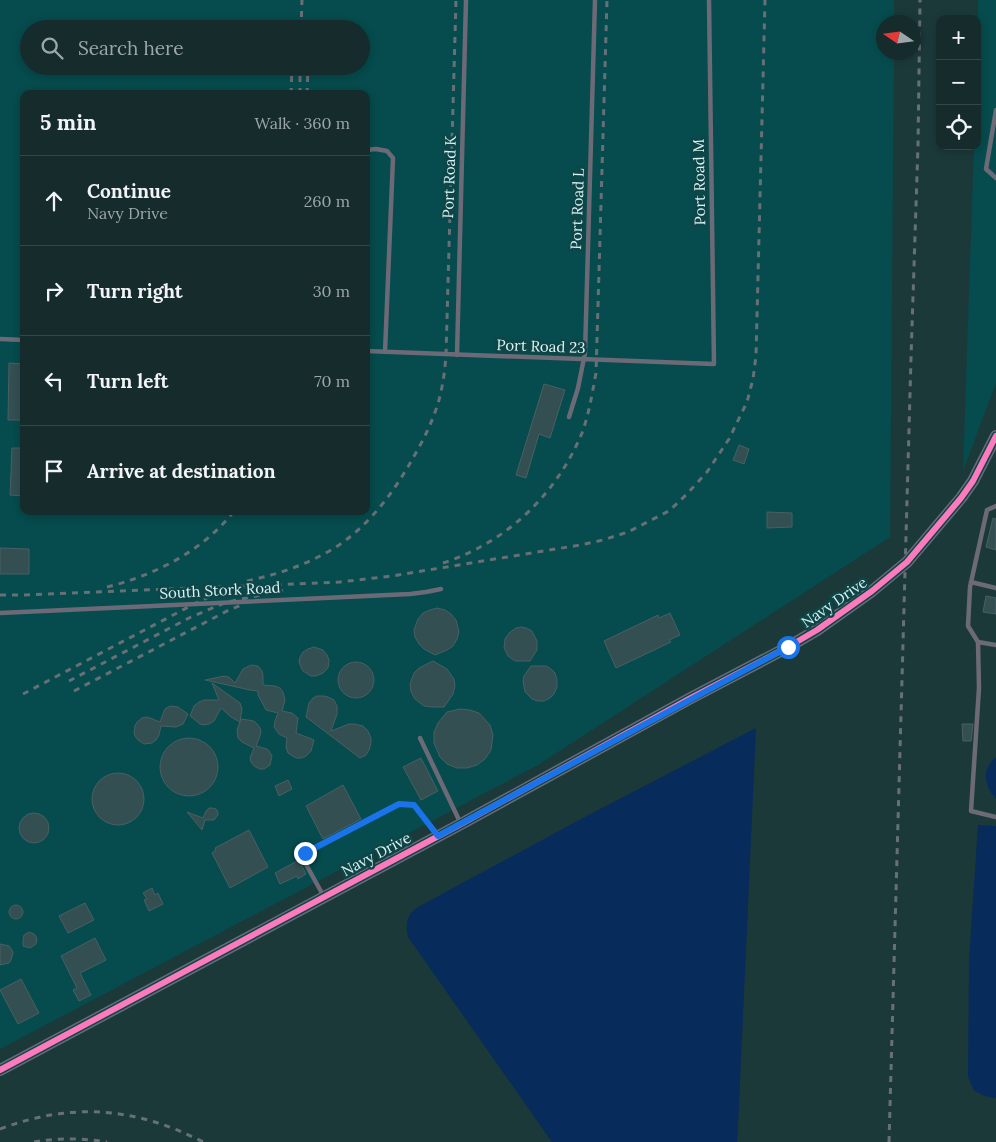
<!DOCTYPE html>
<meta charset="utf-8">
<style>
:root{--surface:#152b2c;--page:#223738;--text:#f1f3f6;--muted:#9da7a9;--line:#344748}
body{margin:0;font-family:Lora,serif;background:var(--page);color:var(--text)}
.controls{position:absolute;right:15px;top:15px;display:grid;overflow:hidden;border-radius:10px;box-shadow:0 2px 8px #0003}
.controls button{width:45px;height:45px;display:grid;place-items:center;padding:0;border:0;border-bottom:1px solid var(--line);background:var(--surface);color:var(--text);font:25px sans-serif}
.compass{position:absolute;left:876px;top:15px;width:45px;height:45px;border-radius:50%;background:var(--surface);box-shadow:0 2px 8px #0003;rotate:283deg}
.stop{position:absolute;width:15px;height:15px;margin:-11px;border:4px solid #1a73e8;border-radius:50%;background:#fff}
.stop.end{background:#1a73e8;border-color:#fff;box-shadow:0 1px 5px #0008}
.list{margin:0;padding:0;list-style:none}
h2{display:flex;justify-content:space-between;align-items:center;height:65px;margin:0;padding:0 20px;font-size:21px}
h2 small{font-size:16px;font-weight:400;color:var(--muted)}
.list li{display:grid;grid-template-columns:32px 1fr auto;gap:15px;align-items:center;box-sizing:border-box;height:90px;padding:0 20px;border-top:1px solid var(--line)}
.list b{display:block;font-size:19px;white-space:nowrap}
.list p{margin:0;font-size:16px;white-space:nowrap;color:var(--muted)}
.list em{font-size:16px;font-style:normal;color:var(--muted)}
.icon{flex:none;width:28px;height:28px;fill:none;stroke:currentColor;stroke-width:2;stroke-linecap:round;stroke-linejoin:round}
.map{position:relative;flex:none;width:996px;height:1142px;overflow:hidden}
.search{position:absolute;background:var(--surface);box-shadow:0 2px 8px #0003;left:20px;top:20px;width:350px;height:55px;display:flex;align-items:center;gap:12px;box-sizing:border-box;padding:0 18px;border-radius:28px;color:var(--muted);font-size:19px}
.panel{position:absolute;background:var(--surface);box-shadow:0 2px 8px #0003;left:20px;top:90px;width:350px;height:425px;border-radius:10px}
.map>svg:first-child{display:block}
.built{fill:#064b4d;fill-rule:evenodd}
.water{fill:#072b5a}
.building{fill:#334f52;stroke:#496063}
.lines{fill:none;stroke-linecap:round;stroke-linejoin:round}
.lane{stroke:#6c6a76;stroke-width:4.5}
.secondary{stroke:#6a6b79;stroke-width:12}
.rail{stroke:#677076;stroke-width:3;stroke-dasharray:6 6;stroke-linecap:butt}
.cycleway-casing{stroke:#0f4547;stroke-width:9}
.cycleway{stroke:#fd7abc;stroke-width:6}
.route{stroke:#1a73e8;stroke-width:6}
.labels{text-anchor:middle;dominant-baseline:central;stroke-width:5;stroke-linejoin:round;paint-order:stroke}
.street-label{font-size:15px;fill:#d9f3f4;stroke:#0f4547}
</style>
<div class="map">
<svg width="996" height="1142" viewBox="0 0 996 1142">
<rect width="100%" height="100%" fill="#1c393a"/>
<g class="built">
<path d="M0,0h894v22h-10v30l10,1 -4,484 -352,228 -538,284zM29,29h332v37h-332zM24,94h342v417h-342z"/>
<path d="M978,0h18v383l-33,88 11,-325h3z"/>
</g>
<g class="water">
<path d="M756,728l-18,399 -1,15h-185l-144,-205c-3,-14 -1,-24 12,-31l159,-86z"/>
<path d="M996,757v42c-12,-14 -15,-29 0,-42z"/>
<path d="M978,825l18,1v272l-11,-2 -11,-5 -6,-14 1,-117z"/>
</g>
<g class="building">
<path d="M9,363l15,1v56h-16z"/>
<path d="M544,384l21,6 -15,48 -11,-4 -13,44 -10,-3z"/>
<path d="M739,445l10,4 -5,15 -11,-4z"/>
<path d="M12,448h12v48l-14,-1z"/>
<path d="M767,512l25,1v14l-25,1z"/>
<path d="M993,518l3,1v31l-10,-3z"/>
<path d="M0,548l29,1v25h-29z"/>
<path d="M986,596l10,2v16l-13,-2z"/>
<path d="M437,608l8,2 6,4 5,6 3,12 -2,7 -4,7 -6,4 -12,5 -11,-6 -5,-5 -4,-7 -1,-7 4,-11 5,-6 7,-3z"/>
<path d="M670,613l10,22 -11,5 2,2 -55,26 -12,-27 54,-26 1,3z"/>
<path d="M521,627l5,1 6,3 5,10v9l-7,11h-15l-7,-5 -4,-8 1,-9 4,-6 7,-5z"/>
<path d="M314,647l9,3 4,5 2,5 -1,8 -5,5 -7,3h-5l-8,-5 -2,-4 -2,-5 1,-5 3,-5 5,-3z"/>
<path d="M433,661l14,8 7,10 1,7 -2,8 -9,13h-12l-8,-1 -9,-7 -4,-7 -1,-8 4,-11 5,-5z"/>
<circle cx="356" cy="680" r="18"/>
<path d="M251,665l7,1 4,5 1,5v9l12,1 5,2 3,4 2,8 -3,11 10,2 6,5 -2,15 18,7 -3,11 -5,5 -4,2h-6l-8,-5 -2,-6 1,-9 -8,-4 -5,-7 1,-6 3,-8 -12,-3 -8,-15v-4l-8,-1 -45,-10 19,-4 5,1 6,6 8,-14z"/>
<path d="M531,666h15l5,3 4,4 2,7v7l-3,7 -4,4 -6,3h-6l-6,-2 -7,-7 -2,-11 1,-5z"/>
<path d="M212,683l28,20 2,6 -2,13 -9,-5 -10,-9 -7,13 -5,3 -5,1 -4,-1 -10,-8 4,-10 5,-4 5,-2h15z"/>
<path d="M317,696h7l4,1 6,3 3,6v8l-6,17 18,-7h5l9,2 5,5 3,7v5l-2,7 -3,5 -6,3 -54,-41 3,-14 4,-5z"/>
<path d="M171,706l7,1 10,7 -5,10 -7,3 -15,-1 -2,9 -3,5 -4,3 -8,1 -6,-4 -3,-4 -1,-4 1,-6 2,-4 5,-4 4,-1 4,1 10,4 4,-11 2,-3z"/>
<path d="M460,709l10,1 9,3 11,12 3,10 -2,15 -6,9 -8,6 -10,3h-10l-10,-4 -7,-7 -6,-14v-11l4,-9 9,-11z"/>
<path d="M241,719l13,2 4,4 3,5 -1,6 -4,10 11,3 2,2 3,5 -2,9 -6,4h-4l-6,-3 -3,-4 -1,-4 4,-10 -12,-6 -4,-4 -1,-8z"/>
<path d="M962,724h11l-2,17h-8z"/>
<circle cx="189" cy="767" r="29"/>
<path d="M421,758l17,33 -17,9 -18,-33z"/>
<circle cx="118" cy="799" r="26"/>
<path d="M288,780l4,9 -13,7 -4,-10z"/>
<path d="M343,785l18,34 -38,20 -17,-33z"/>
<path d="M209,808h3l4,1 2,3v3l-4,5h-9l-3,10 -15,-18 16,6 3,-7z"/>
<circle cx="34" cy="828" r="15"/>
<path d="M249,830l19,37 -38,21 -18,-35 4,-3 -1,-2z"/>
<path d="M299,860l7,14 -8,5 -1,-3 -17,8 -5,-11z"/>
<path d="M152,888l3,7 3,-2 5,11 -14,7 -5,-11 3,-1 -4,-6z"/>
<path d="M85,903l9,17 -26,13 -9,-17z"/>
<circle cx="16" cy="912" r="7"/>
<path d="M29,932l5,2 3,4 -1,6 -6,4 -7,-2v-6l1,-5z"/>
<path d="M95,938l11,22 -26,13 11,22 -12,6 -6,-11 4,-2 -16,-32z"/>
<path d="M0,944l9,2 3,4 1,3 -2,7 -2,3 -9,2z"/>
<path d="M21,979l18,34 -21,11 -18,-34z"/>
</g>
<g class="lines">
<g class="lane">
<path d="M996,110l-10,59 10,9"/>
<path d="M366,150l10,-1 11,2 6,7 -8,194"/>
<path d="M0,339l24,1"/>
<path d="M366,351l348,13 -5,-364"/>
<path d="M457,355l9,-355"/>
<path d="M569,417l9,-29 7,-35 10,-353"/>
<path d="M996,506l-9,4 -17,77 -2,39 10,16 1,46 -8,123 25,6"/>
<path d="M971,582l25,6"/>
<path d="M0,613l410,-19 16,-2 15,-3"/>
<path d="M978,642l18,3"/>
<path d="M420,738l40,84"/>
<path d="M323,895l-20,-36 2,-6 94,-49 15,1 24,31"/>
</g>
<path class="secondary" d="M0,1070l461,-246 228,-125 99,-52 29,-17 55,-39 35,-29 54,-64 12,-17 23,-45"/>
<g class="rail">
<path d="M301,29l1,-29"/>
<path d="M291,94l1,-28"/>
<path d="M300,94v-28"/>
<path d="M307,94l1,-28"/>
<path d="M443,563c64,-21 113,-68 139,-130 7,-19 10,-39 14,-60l11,-373"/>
<path d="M247,581c32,-7 63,-17 92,-36 35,-24 59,-59 79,-96 9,-16 16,-32 21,-49 4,-15 6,-30 7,-46l10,-354"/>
<path d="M107,587c48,-12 96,-36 127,-76"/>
<path d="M0,595h24l316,-13 52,-6 188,-31 23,-5 25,-8 41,-21 18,-17 20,-22 22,-33 18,-37 6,-23 3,-23 9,-356"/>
<path d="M69,681l122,-64 36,-15 59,-12"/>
<path d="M74,691l155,-81 15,-6"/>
<path d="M23,694l171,-90 15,-7 21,-6"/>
<path d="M0,1129c72,-27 135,-22 203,13"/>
<path d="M34,1142c24,-4 49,-4 73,0"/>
<path d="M889,1142l22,-784 7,-213 2,-145"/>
</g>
<g class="cycleway-casing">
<path id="cycleway" d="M0,1070l461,-246 228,-125 99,-52 29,-17 55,-39 35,-29 54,-64 12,-17 23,-45"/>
</g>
<use href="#cycleway" class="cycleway"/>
</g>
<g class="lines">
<path class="route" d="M305,853l94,-49 15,1 24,31 350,-189"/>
</g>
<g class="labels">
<g class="street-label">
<text transform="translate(449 177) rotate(-88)">Port Road K</text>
<text transform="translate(699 182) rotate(-91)">Port Road M</text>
<text transform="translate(577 209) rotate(-88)">Port Road L</text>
<text transform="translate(541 346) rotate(2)">Port Road 23</text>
<text transform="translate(220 590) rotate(-3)">South Stork Road</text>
<text transform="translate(834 602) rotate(-35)">Navy Drive</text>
<text transform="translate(376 854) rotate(-28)">Navy Drive</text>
</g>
</g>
</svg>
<div class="controls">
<button>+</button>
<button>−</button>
<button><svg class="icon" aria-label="locate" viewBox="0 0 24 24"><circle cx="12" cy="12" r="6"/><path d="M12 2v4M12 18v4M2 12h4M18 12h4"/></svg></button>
</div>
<svg class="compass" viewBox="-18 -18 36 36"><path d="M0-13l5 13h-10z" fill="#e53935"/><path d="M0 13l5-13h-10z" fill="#9da7a9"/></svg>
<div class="stop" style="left:788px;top:647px"></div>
<div class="stop end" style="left:305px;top:853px"></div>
<div class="search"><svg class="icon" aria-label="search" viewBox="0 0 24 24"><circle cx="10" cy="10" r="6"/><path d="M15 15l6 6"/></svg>Search here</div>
<section class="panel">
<h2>5 min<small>Walk · 360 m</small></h2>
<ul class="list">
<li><svg class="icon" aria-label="ahead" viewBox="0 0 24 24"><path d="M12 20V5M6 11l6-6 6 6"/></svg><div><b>Continue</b><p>Navy Drive</p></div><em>260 m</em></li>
<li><svg class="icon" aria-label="right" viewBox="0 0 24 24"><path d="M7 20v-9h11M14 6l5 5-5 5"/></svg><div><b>Turn right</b></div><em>30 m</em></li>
<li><svg class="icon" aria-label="left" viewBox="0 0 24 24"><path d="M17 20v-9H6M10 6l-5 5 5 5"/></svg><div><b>Turn left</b></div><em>70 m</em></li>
<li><svg class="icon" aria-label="arrive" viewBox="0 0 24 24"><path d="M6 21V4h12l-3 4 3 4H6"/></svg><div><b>Arrive at destination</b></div></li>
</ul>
</section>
</div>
